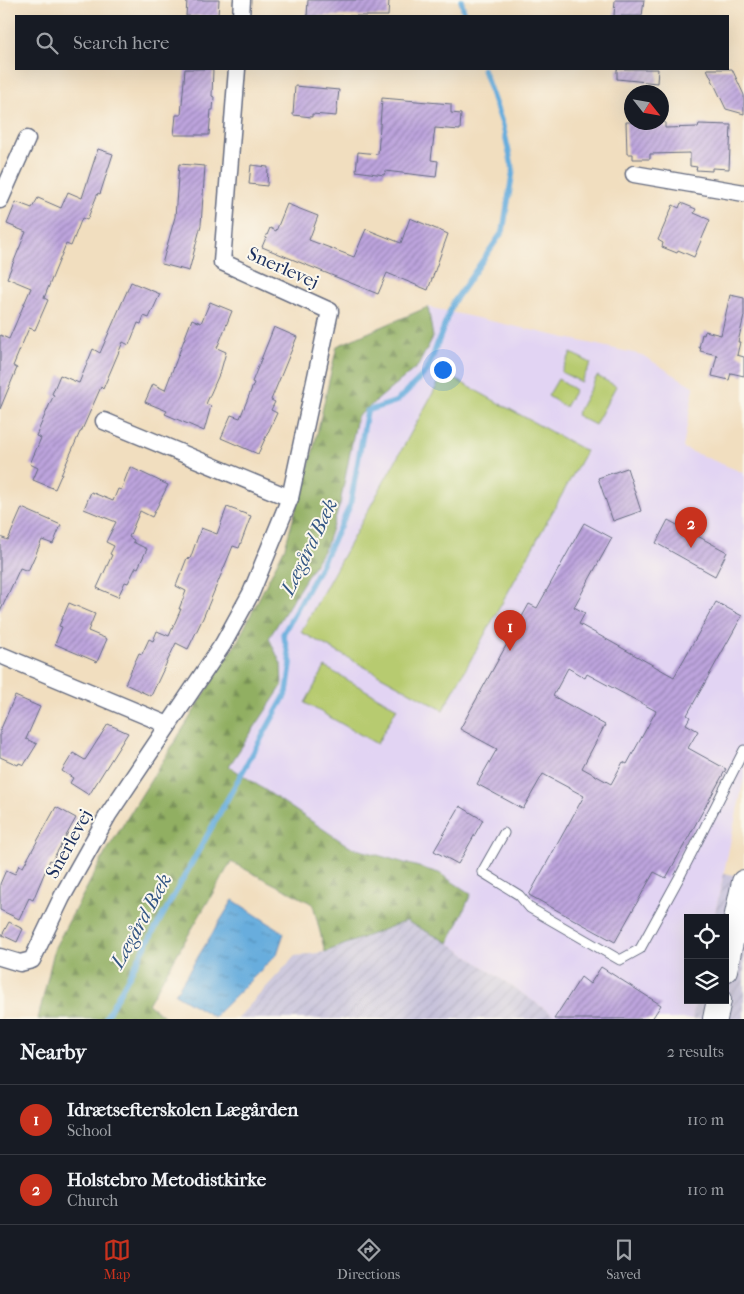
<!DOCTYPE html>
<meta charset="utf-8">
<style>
:root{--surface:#171b24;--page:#242831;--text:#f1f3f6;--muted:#9ea1a6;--line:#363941;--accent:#c8321e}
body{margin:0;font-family:"IM FELL French Canon",serif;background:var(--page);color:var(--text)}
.controls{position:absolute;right:15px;bottom:15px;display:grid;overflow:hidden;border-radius:0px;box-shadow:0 5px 20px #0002}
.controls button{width:45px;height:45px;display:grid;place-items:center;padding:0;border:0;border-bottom:1px solid var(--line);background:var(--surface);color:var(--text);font:25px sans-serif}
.compass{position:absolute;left:624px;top:85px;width:45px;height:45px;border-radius:50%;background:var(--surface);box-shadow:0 5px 20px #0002;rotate:121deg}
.you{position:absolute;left:442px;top:369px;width:18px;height:18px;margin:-12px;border:4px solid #fff;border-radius:50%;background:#1a73e8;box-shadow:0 0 0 8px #1a73e833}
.badge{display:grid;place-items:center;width:32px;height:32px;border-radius:50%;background:var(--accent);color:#fff;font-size:16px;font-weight:700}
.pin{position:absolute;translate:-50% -41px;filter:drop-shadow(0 1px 2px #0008)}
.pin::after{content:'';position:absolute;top:26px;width:18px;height:15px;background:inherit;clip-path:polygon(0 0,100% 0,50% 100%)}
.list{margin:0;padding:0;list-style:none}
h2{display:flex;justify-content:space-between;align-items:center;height:65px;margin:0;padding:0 20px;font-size:21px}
h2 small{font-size:16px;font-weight:400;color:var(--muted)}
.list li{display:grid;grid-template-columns:32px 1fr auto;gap:15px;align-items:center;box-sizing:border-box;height:70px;padding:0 20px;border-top:1px solid var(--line)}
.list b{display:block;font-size:19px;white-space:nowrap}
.list p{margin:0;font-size:16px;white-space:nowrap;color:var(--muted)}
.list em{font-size:16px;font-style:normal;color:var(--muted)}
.icon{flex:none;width:28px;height:28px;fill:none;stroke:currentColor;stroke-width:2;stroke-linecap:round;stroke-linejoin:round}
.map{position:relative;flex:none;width:744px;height:1019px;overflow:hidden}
.search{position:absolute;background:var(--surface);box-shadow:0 5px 20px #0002;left:15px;right:15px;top:15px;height:55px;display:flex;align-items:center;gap:12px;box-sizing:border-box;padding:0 18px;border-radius:0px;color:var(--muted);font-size:19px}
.sheet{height:205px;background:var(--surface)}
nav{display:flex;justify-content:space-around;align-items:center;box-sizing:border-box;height:70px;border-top:1px solid var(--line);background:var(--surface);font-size:14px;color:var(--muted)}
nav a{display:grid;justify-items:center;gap:2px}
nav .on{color:var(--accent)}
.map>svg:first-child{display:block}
.built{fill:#e2d4f3}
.industrial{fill:url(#industrial-furrows)}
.forest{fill:url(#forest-firs);stroke:#566f60}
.pitch{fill:#b7cb6f;stroke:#697d66}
.water{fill:url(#water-ripples);stroke:#416e9e}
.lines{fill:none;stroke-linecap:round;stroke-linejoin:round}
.stream{stroke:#67addd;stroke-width:5.5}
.building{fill:url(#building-hatch);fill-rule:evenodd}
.lane-casing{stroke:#666c80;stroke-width:11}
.street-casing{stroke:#666c80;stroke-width:19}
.secondary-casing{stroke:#666c80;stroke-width:26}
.lane{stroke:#fff;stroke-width:9}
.street{stroke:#fff;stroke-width:16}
.secondary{stroke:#fff;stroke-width:24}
.labels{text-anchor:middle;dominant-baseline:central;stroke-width:4;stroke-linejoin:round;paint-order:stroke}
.street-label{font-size:19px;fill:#1b2f5e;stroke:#fbf7ec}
.water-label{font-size:20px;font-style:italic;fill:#325584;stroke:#fbf7ec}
</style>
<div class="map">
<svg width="744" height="1019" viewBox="0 0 744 1019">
<defs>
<pattern id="industrial-furrows" width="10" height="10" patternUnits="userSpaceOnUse" patternTransform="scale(1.25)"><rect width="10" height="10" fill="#c5c0da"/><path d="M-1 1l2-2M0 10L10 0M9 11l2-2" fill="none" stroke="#a9a5be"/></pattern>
<pattern id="forest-firs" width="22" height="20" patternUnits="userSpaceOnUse" patternTransform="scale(1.25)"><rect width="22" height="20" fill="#91af62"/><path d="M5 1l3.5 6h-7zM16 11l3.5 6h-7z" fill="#768f54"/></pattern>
<pattern id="water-ripples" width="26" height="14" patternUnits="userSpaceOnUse" patternTransform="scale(1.25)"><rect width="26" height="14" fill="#67addd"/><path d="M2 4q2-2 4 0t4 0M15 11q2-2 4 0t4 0" fill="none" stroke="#548db6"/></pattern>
<pattern id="building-hatch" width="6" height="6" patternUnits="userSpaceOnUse" patternTransform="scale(1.25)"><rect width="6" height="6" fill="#bda4dd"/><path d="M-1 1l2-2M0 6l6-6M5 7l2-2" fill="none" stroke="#9986b6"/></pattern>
</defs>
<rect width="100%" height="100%" fill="#fbf7ec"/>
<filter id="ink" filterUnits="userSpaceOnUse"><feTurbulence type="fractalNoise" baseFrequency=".02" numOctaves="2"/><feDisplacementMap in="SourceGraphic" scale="10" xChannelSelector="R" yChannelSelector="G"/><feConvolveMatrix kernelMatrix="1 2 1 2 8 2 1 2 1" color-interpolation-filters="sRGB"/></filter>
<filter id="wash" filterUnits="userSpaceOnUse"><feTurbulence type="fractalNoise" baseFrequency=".0096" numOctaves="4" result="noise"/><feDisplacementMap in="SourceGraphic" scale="20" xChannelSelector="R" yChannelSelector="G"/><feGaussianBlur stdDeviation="1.12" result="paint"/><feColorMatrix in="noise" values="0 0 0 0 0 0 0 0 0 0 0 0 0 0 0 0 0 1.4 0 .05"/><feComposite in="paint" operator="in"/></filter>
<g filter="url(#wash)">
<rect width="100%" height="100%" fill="#f1debf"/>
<path class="built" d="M428,307l214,48 52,32 -11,61 61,25v306l-30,139h-26v82h8l-4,19h-133l-110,-76 22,-49 -32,-21 -89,-26 -121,-81 53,-80 -1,-22 -12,-26 57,-92 14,-42 17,-87 61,-51 15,-29z"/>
<g class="industrial">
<path d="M724,873l20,4v142h-52l4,-19h29v-82h-11z"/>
<path d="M406,921l43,22 110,76h-322l58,-63 30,-4z"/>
</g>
<path class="forest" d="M428,307l5,30 -15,29 -61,51 -17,87 -14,42 -57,92 12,26 1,22 -53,80 121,81 89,26 32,21 -22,49 -43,-22 -81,31 -12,-48 -82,-42 -83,142 20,15h-130l17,-72 51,-95 131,-210 48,-95 28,-96 24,-105z"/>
<g class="pitch">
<path d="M571,353l20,10 -10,19 -20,-10z"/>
<path d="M444,373l142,78 -143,259 -142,-78z"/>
<path d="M597,376l19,10 -21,39 -19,-10z"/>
<path d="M558,379l17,11 -10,17 -17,-11z"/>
<path d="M325,667l72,41 -20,36 -72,-41z"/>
</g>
<path class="water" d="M233,900l51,33 -7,21 -63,63 -39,-23z"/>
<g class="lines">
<g class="stream">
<path d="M461,0l4,16"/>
<path d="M105,1019l182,-327 4,-29 -8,-29 37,-67 30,-61 17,-95 30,-10 30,-30 26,-68 50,-72 10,-61 -10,-44 -20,-57"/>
</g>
</g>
<g id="blocks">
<g class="building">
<path d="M187,0h32l-1,16h-32z"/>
<path d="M308,0h81l-1,16h-81z"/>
<path d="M615,0h29l-2,16h-28z"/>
<path d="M185,69h28l-1,27 2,1 -1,13h-2l-2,25h-35l2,-20h5z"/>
<path d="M617,69h41l-1,14 -40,-4z"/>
<path d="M707,69h25l12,26v19l-18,-5z"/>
<path d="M295,86l44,4 -3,26 -24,-2v3l-19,-2z"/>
<path d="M382,98l69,6v9l10,1 -1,16 -25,-2 -4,32 7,1 -2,16 -51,-6 -1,4 -28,-4 2,-19 20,2z"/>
<path d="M626,122h39v6l33,-1 1,-3 32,1 -2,44 -17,-1v3l-16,-1 1,-3 -7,-1v-13l-40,1v5h-17v-5h-6z"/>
<path d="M98,149l15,5 -13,40 -2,-1 -11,27 -5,-2 -11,28 -5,-2 -22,54 4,2 -13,30 -6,-2 -16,38 4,2 -17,41v-74l9,4 22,-51 -24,-10 19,-46 -19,-8 9,-22 16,6 6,-10 23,10 7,-16 14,6z"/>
<path d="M179,164l26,2 -4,59 -12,46 -27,-7 13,-47z"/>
<path d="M251,165l17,2 -1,19 -18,-2z"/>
<path d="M681,203l15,6 -2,4 16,7 -16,37 -16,-7 -1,3 -15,-6 1,-4 -5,-3 15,-35 6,3z"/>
<path d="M287,204l31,12 -9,24 45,17 12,-28 35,14 9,-25 38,16 -20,56 -41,-17 -9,21 -116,-47 8,-19 6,3z"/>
<path d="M131,282l29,12 -11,24 -5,-2 -3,8 -3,-1 -9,22 -6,-3 -20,47 -2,-2 -20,45h-1l-25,57 -22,-9 5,-12 -8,-4 11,-26 -5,-2 15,-35 3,-6 -2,-1 8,-19 19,8 14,-34 7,4z"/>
<path d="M730,295l14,3v18l-6,26h2l-3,13 7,2v19l-13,-3 -2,7 -17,-4 5,-21 -17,-4 1,-3h-2l3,-14 2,1 1,-4 16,4z"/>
<path d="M210,302l22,9 -15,37 9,4 -5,18 -15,34 5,2 -7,25 -39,-17 2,-3 -22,-9 8,-18 12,6 27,-71 9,4z"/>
<path d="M274,327l23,10 -26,63 4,2 -4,8 6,3 -19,41 -37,-16 10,-23 9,3 14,-35 -2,-1z"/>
<path d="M130,467l38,18 -16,32 -12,-6 -11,26 5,3 -1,2 14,7 -9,19 -2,-1 -8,16 -3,-1 -7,15 -21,-9 15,-33 -2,-1 4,-8 -8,-4 10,-20 -32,-13 7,-17 22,9 5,-12 3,1z"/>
<path d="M627,468l14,43 -28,10 -15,-43z"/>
<path d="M227,507l24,9 -12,32 -6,-2 -30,72 -15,31 -12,-6 -25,53 -26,-12 14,-31 3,1 7,-15 4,2 4,-10 12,5 12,-27h-2l7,-18 -10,-5 11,-28 3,1 11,-31 16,6z"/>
<path d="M22,508l39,17 -8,19 -11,-4 -14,31 -8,-3 -20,44v-75l8,3z"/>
<path d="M668,520l59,32 -12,24 -59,-33z"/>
<path d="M584,523l28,15 -38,69 11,6 -6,11 95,53 42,-75 26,14 -55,99 3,2 -4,7 12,7 -10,17 38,21 -60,109 -12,-6 -39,70 -86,-47 55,-99 -41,-22 -20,35 -46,-25 20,-35 -37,-20 69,-125 8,4zM568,668l17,10 2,-4 69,37 -29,53 -4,-2 -12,22 -29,-16 23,-43 -52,-29z"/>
<path d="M69,603l26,11 -7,17 19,8 -10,23 -42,-18 7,-17 -3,-1z"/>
<path d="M15,696l25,11 -14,32 11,5 -13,21 -5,-2 -1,2 -18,-8v-26z"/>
<path d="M108,724l20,9 -39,62 -19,-12 3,-5 -11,-7 11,-18 12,7z"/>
<path d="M460,806l23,14 -25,44 -24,-13z"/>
<path d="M56,807l20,11 -24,43 -2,-1 -17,40 -4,-2 -10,21 -19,-9v-26l6,-14 9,4 4,-9 4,2z"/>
<path d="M9,922l14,7 -6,13 -15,-7z"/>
<path d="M601,967l60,38 -9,14h-98l27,-42 9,7z"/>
</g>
</g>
</g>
<g filter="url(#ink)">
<use href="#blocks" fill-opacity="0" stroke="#666c80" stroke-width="1"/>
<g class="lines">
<g class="lane-casing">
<path id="lane" d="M504,833l-22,39 37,23 11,13 90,52 20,-11 40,-73 64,-126"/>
</g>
<g class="street-casing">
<g id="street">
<path d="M241,16l1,-16"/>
<path d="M634,174l110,19"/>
<path d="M0,200l27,-61"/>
<path d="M104,421l186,77"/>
<path d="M3,656l165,69"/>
<path d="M0,957l20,6 12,-3 30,-63 46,-82 115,-171 28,-51 39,-95 40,-187 -108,-49 15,-193"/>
</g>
</g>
<g class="secondary-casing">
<g id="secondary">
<path d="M725,970l19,-88"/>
<path d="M715,1019l4,-19"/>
</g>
</g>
<use href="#lane" class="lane"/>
<use href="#street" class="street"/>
<use href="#secondary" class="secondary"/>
</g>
</g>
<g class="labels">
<g class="street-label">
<text transform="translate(283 268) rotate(24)">Snerlevej</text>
<text transform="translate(69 844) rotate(-61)">Snerlevej</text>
</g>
<g class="water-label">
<text transform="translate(309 547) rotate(-64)">Lægård Bæk</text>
<text transform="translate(141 921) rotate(-61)">Lægård Bæk</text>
</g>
</g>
</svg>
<div class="controls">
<button><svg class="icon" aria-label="locate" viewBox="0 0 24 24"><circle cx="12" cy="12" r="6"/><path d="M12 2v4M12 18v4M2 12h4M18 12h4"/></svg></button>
<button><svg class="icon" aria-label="layers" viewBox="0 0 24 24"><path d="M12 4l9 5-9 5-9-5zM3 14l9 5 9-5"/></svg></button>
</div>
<svg class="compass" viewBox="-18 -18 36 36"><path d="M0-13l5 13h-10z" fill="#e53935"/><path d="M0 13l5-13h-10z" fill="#9ea1a6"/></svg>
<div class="you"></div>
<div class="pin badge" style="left:510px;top:651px">1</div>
<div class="pin badge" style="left:691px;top:548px">2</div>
<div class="search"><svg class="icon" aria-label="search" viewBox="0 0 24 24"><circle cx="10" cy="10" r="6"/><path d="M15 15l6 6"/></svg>Search here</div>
</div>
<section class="sheet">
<h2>Nearby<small>2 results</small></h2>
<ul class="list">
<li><span class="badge">1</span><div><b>Idrætsefterskolen Lægården</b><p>School</p></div><em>110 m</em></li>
<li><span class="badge">2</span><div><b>Holstebro Metodistkirke</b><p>Church</p></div><em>110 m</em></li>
</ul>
</section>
<nav>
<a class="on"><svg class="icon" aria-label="map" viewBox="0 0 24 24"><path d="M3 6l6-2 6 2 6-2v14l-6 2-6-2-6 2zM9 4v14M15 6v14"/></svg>Map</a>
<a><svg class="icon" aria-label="directions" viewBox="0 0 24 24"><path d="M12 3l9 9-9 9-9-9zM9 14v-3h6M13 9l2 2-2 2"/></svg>Directions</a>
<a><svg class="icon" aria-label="saved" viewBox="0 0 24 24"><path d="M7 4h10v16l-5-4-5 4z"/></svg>Saved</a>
</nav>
